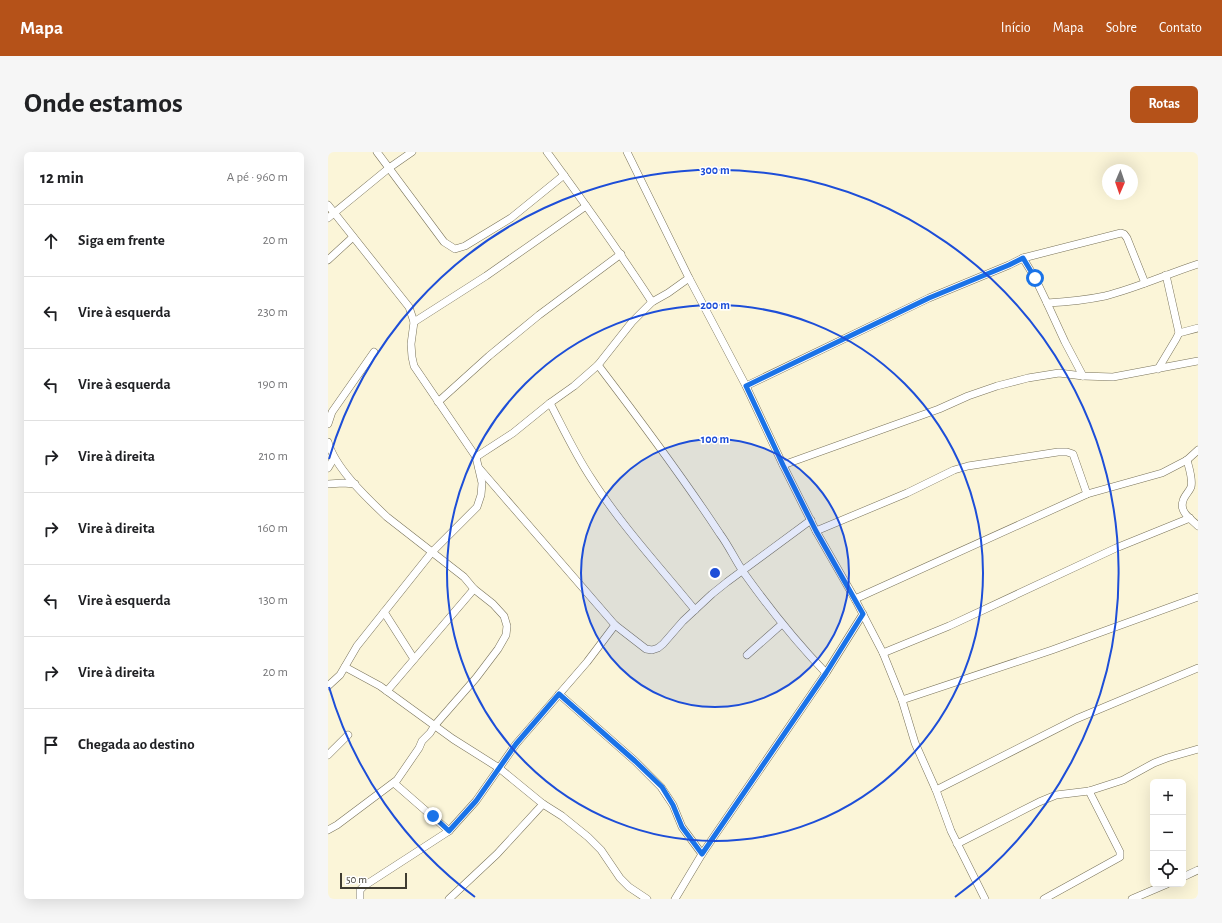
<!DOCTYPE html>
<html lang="pt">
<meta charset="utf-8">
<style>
:root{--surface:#fff;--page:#f6f6f6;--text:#202124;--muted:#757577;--line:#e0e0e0;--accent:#b55219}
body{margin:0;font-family:"Alegreya Sans",sans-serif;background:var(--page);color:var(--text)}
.controls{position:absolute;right:12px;bottom:12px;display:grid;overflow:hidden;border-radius:6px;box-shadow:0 4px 16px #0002}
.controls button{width:36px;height:36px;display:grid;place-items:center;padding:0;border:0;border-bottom:1px solid var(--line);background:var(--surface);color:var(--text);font:20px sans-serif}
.compass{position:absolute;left:774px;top:12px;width:36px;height:36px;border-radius:50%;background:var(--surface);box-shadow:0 4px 16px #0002;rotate:182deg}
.scale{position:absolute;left:12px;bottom:10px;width:67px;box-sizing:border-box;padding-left:4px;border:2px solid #3f3c31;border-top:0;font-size:11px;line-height:14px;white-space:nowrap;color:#3f3c31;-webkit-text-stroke:3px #fff;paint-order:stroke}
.stop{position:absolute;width:12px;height:12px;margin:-9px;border:3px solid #1a73e8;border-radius:50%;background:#fff}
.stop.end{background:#1a73e8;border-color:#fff;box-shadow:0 1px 4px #0008}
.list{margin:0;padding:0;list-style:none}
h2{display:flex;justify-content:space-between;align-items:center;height:52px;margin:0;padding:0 16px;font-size:17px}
h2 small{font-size:13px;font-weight:400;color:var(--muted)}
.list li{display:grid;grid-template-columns:26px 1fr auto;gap:12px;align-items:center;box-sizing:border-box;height:72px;padding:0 16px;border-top:1px solid var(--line)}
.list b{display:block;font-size:15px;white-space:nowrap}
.list em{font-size:13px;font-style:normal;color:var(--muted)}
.icon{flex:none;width:22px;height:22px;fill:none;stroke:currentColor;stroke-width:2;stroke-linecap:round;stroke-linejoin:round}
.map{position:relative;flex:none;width:870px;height:747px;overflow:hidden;border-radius:6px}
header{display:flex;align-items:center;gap:24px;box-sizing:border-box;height:56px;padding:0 20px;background:var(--accent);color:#fff}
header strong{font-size:19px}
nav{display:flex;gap:22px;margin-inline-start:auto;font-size:14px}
.intro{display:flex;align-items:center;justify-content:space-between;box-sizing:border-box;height:96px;padding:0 24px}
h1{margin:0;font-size:28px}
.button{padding:10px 18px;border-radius:6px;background:var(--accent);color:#fff;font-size:14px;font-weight:700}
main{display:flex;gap:24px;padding:0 24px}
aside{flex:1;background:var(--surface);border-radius:6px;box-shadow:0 4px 16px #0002}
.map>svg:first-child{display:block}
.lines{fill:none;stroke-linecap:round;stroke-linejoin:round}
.street-casing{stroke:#79735a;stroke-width:8}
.street{stroke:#fff;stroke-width:7}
.route{stroke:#1a73e8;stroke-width:5}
.ring{fill:none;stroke:#1d4ed8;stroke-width:2}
.centre{fill:#1d4ed8;stroke:#fff;stroke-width:2}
.ring-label{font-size:12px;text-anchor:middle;font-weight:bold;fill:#1d4ed8;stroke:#fff;stroke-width:3;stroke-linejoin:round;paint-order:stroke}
</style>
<header>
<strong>Mapa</strong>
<nav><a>Início</a><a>Mapa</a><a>Sobre</a><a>Contato</a></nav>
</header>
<div class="intro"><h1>Onde estamos</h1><a class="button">Rotas</a></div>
<main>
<aside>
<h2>12 min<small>A pé · 960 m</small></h2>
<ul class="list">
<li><svg class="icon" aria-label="ahead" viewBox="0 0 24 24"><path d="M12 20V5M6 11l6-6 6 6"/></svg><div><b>Siga em frente</b></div><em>20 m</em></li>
<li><svg class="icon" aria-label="left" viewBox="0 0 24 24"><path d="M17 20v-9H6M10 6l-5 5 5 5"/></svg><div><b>Vire à esquerda</b></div><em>230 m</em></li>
<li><svg class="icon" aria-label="left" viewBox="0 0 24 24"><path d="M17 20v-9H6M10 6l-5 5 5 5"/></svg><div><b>Vire à esquerda</b></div><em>190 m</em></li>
<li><svg class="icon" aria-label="right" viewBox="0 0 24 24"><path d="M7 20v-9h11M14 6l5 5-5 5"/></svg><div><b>Vire à direita</b></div><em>210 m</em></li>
<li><svg class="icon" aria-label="right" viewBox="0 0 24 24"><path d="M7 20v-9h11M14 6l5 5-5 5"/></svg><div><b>Vire à direita</b></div><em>160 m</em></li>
<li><svg class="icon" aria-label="left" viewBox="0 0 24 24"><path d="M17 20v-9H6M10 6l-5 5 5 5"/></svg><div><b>Vire à esquerda</b></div><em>130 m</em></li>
<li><svg class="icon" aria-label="right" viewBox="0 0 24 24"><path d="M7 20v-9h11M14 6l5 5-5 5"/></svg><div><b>Vire à direita</b></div><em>20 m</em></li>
<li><svg class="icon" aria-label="arrive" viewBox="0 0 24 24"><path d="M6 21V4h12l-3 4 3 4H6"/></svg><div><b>Chegada ao destino</b></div></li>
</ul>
</aside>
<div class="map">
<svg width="870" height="747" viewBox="0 0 870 747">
<rect width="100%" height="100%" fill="#fbf5d8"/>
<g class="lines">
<g class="street-casing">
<g id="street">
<path d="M49,0l67,90 11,7 10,-3 46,-28 53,-43"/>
<path d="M219,0c36,49 72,99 105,150"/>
<path d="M299,0l62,126 57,108 37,79 33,66 39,68 28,54 19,47 13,43 21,47 15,41 34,68"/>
<path d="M0,53l81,102 5,15 -3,22 1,13 2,9 62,91 6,26 -1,12 -4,12 -45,45 -75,94 -17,29 -12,11"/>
<path d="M0,66l61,-50 23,-16"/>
<path d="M695,106l98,-25 3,1 3,4 18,45"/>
<path d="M0,108l25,-23"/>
<path d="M719,151l18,39 18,34"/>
<path d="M86,170l72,-46 100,-70"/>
<path d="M851,181l19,-5"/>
<path d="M270,213c42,55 84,111 122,169 9,12 15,26 24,39 25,35 52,69 82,100"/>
<path d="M830,217l18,-30 3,-6 -13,-58"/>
<path d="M418,234l183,-88 80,-33 14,-7 12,20 12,25c19,-1 39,-3 58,-7 32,-8 62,-22 93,-32"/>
<path d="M110,250l51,-46 50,-41 82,-61"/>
<path d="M222,251c13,25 25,51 41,75 30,47 69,89 104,132"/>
<path d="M0,272l4,-12 42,-60"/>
<path d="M0,290c7,26 39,56 59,75l77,60 10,12 19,15 11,12 3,10 -1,9 -8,14 -22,29 -41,47 -5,8 -8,8 -3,7 -22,32 -60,45 -9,5"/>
<path d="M148,305l37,-24 37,-30 24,-17 24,-21 34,-43 20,-20 16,-9 21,-15"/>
<path d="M859,308c2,8 6,19 4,27 -2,5 -7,9 -8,14 -4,11 8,18 15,25"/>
<path d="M455,313l156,-56 29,-13 29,-10 31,-8 31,-5 24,3 30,1 85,-16"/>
<path d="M0,316l6,-10"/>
<path d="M151,316l136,157 31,24 6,1 6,-2 5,-4 20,-23 29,-27 15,-12 84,-62"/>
<path d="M0,332l15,-1 12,1"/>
<path d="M488,379l91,-38 47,-23 14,-4 90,-14h9l6,2 14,40"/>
<path d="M527,447l232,-105 75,-21 25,-13 11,-10"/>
<path d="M56,460l30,47"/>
<path d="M555,501l66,-27 167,-78 74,-30"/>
<path d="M419,503l35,-31"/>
<path d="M17,515l35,19 73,53 46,29 44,36 19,12 26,21 13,13 19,28 9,9 18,12"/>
<path d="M59,539l87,-102"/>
<path d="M231,542l76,67 26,26 12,18 9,22 20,27"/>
<path d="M574,548l150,-50 146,-53"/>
<path d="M0,603l20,-20"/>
<path d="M608,638l140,-71 122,-51"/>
<path d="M121,679l27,-30 40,-57 71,-82 28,-37"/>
<path d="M629,692l82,-42 17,-7 33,-4 34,-11 31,-17 13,-5 31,-9"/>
<path d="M855,725l15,-7"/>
<path d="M32,747v-9l4,-4 85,-55 -55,-48"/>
<path d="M121,747l48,-45 46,-50"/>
<path d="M347,747l27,-45 124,-181 37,-59"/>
<path d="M716,747l76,-42v-5l-31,-61"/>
<path d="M804,747l35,-15"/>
</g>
</g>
<use href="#street" class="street"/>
</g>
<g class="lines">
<path class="route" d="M105,664l16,15 27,-30 40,-57 43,-50 76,67 27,26 11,18 9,22 20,27 124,-181 37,-59 -47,-83 -33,-66 -37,-79 183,-88 80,-33 14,-7 12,20"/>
</g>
<circle cx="387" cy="421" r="134" fill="#1d4ed8" fill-opacity=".12"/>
<g class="ring">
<circle cx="387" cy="421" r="134"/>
<circle cx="387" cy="421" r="268"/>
<path d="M147 745A403 403 0 0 1 1 535M1 307A403 403 0 1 1 627 745"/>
</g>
<circle cx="387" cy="421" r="6" class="centre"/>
<g class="ring-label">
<text x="387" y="22">300 m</text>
<text x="387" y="157">200 m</text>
<text x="387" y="291">100 m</text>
</g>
</svg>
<div class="controls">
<button>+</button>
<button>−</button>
<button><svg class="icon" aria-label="locate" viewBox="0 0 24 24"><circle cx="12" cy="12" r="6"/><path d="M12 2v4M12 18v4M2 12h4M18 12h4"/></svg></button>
</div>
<svg class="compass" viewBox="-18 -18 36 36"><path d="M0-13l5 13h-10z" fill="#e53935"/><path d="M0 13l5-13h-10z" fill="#757577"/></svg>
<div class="scale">50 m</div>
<div class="stop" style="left:707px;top:126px"></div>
<div class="stop end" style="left:105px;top:664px"></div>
</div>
</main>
